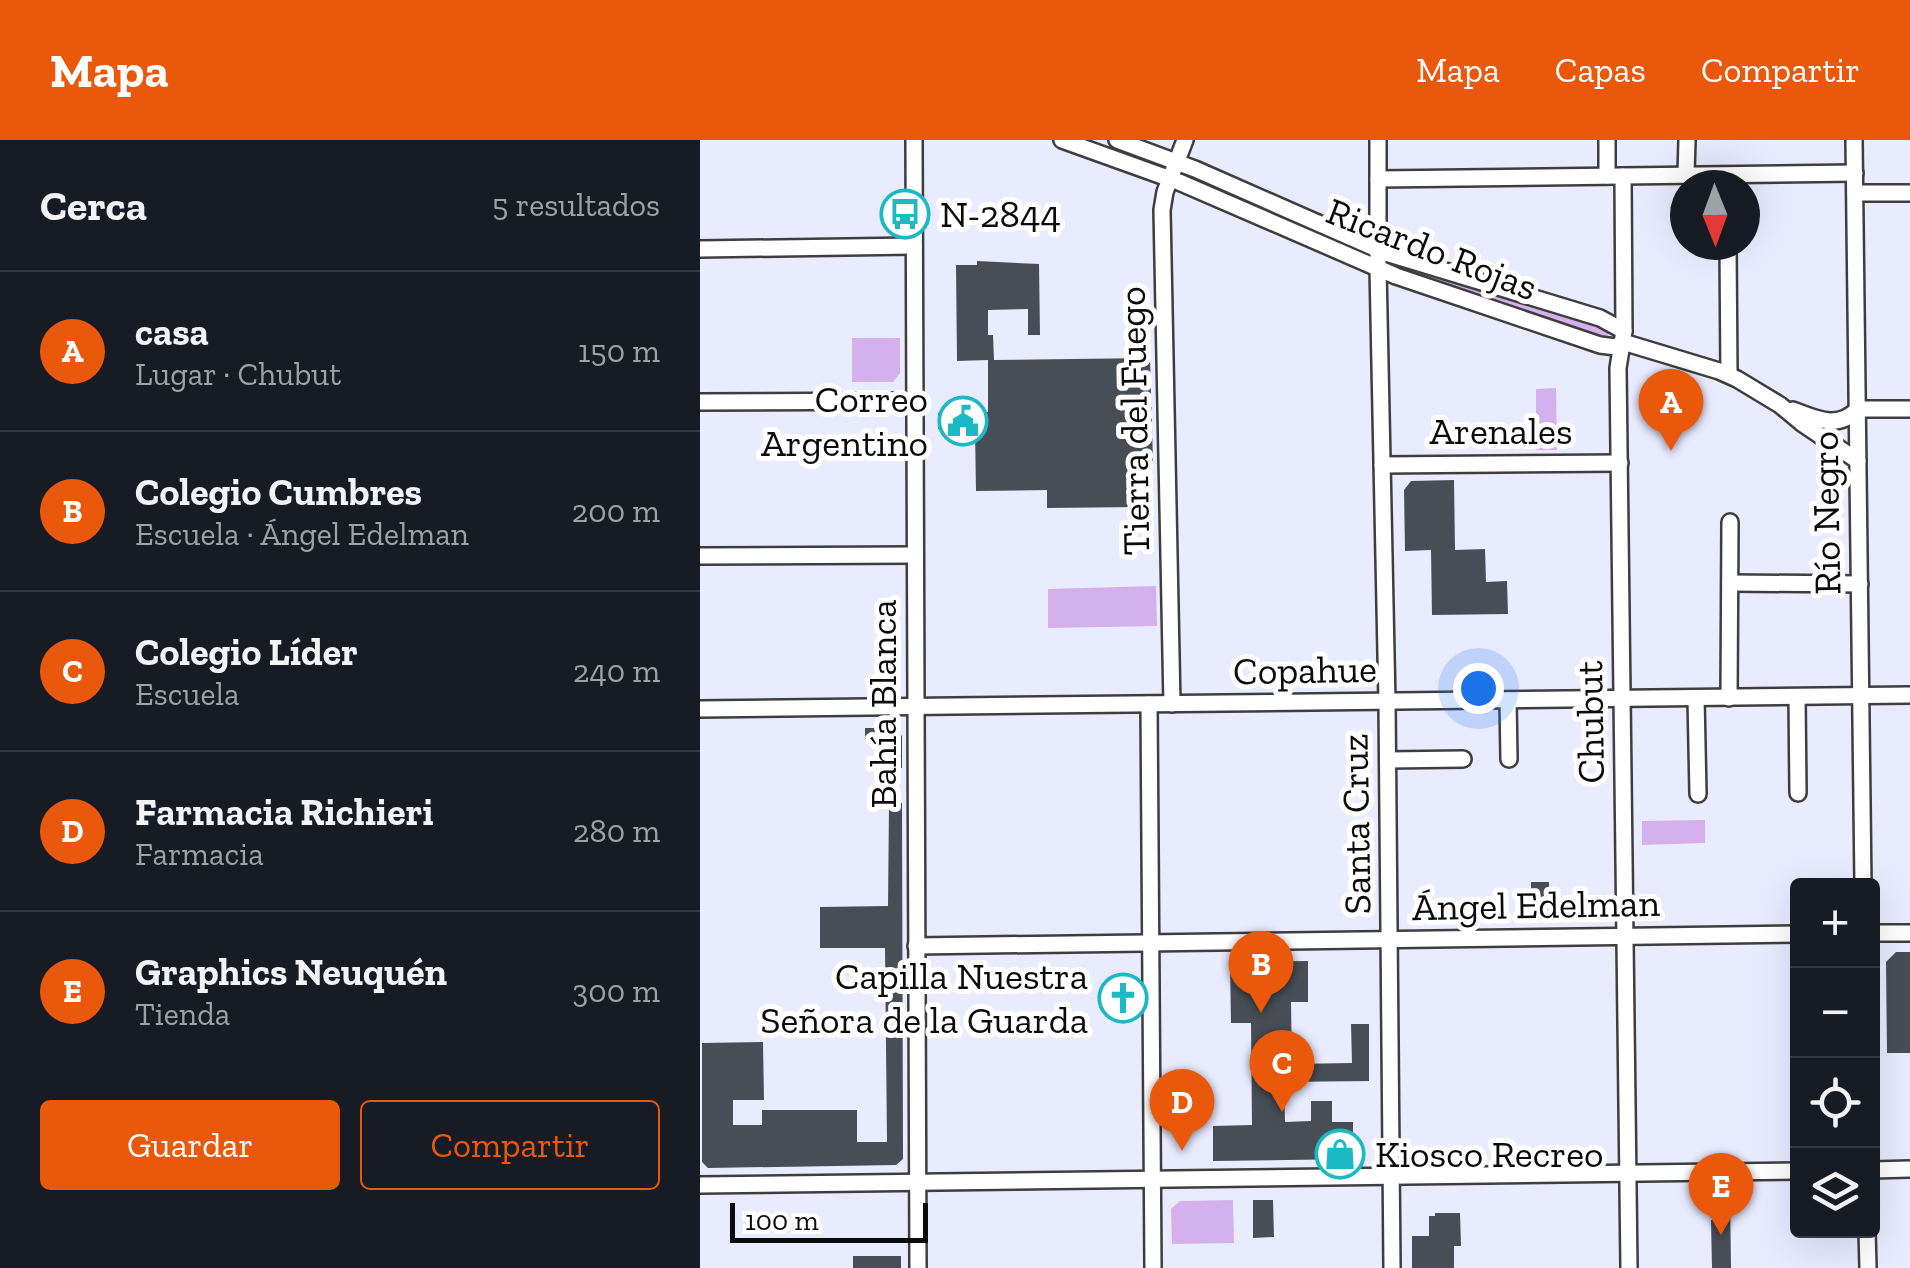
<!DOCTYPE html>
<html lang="es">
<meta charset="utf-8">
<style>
:root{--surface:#171b24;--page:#242831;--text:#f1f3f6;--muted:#9ea1a6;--line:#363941;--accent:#ea580c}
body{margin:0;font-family:"Zilla Slab",serif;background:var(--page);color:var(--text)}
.controls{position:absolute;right:30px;bottom:30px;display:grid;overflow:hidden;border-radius:10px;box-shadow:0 10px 40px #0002}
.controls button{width:90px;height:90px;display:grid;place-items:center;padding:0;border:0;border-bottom:2px solid var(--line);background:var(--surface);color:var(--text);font:50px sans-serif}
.compass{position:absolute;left:970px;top:30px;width:90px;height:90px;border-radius:50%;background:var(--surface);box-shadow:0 10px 40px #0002;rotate:179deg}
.scale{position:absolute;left:30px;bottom:25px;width:198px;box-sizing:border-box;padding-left:10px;border:5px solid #0b0b0b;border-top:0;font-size:28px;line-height:35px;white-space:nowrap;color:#0b0b0b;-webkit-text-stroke:8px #fff;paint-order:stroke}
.you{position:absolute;left:778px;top:548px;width:35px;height:35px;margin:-25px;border:8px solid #fff;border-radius:50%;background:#1a73e8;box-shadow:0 0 0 15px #1a73e833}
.badge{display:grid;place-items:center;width:65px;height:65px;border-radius:50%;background:var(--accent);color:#fff;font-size:32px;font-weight:700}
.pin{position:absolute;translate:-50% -82px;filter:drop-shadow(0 2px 5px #0008)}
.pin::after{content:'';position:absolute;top:52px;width:35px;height:30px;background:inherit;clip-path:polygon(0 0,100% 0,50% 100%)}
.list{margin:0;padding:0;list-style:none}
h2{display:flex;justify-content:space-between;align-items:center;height:130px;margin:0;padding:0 40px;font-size:42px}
h2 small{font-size:32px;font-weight:400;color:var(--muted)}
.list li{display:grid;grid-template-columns:65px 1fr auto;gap:30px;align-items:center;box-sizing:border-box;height:160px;padding:0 40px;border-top:2px solid var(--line)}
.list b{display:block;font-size:38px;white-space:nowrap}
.list p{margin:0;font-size:32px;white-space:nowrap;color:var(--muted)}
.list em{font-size:32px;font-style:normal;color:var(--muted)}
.actions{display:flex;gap:20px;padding:30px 40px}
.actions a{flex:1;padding:22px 0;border:2px solid var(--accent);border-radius:10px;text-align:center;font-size:35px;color:var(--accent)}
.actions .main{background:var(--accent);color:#fff}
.icon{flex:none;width:55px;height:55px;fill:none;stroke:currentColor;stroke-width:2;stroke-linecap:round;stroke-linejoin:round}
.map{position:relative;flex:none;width:1210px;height:1128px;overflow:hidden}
header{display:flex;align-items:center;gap:60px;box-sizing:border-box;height:140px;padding:0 50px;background:var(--accent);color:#fff}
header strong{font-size:48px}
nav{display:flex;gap:55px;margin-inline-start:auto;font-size:35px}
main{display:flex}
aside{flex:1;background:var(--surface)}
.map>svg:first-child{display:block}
.green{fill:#d4b1ec}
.building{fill:#474e55}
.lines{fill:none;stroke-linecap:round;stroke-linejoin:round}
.minor-casing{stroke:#3e3e3e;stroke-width:20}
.minor{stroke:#fff;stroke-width:15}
.labels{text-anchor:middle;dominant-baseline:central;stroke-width:10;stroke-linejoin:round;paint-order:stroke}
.poi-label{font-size:38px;fill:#0b0b0b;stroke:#fff;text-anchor:start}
.street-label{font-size:38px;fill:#0b0b0b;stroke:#fff}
</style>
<header>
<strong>Mapa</strong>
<nav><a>Mapa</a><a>Capas</a><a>Compartir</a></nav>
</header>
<main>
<aside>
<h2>Cerca<small>5 resultados</small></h2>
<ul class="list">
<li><span class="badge">A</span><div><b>casa</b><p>Lugar · Chubut</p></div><em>150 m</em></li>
<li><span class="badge">B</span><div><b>Colegio Cumbres</b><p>Escuela · Ángel Edelman</p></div><em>200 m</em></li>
<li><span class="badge">C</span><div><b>Colegio Líder</b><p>Escuela</p></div><em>240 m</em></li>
<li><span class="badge">D</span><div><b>Farmacia Richieri</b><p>Farmacia</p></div><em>280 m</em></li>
<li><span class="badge">E</span><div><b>Graphics Neuquén</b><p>Tienda</p></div><em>300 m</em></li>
</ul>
<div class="actions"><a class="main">Guardar</a><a>Compartir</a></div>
</aside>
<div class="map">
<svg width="1210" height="1128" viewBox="0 0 1210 1128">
<rect width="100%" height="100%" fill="#e9ebff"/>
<g class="green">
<path d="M703,126l203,61 3,7 -2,4h-6l-197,-67z"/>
<path d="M152,198h48v35l-7,9h-41z"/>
<path d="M856,248l1,62h-21v-61z"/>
<path d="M456,446l1,40 -109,2v-39z"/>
<path d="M1005,680v23l-63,2v-24z"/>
<path d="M533,1060l1,43 -62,1 -1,-35 9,-8z"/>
</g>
<g class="building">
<path d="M277,121l62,3 1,71h-12v-26l-40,1v25h5l1,25 156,-2 3,103h-16l1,46 -91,1v-18l-71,1 -1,-62h-37v-16l50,-1v-52l-31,1 -1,-96h21z"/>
<path d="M754,340l1,70 30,-1 1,33 21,-1 1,33 -76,1 -1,-65 -26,1 -1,-61 7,-9z"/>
<path d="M165,588h29l8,8v32h-21v-28h-16z"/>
<path d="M202,663l1,356 -7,6 -188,3 -6,-6v-119l61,-1 1,58h-31v25h29v-15h95v32h30l-2,-194h-65v-41l68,-1 1,-102z"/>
<path d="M831,742h18l1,37h-19z"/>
<path d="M1196,812h14v101h-23l-1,-91z"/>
<path d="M608,821v41h-17l1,62 60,-1 -1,-39h18v57l-85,1 1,40 26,-1v-20h21v21h21v37l-140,2v-35l39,-1 -1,-102h-20l-1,-61z"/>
<path d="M416,839h15l3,3 1,33 -5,3 -7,1 -10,-3 -1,-35z"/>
<path d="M1020,1053h10l1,75h-19l-1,-48h9z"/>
<path d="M553,1060h20l1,37 -21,1z"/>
<path d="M735,1073h25l1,33h-7v22h-42v-32h17v-20h6z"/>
<rect x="153" y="1116" width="48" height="12"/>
</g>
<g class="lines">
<g class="minor-casing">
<g id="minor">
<path d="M214,0l4,1128"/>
<path d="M362,0l117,42 217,94 204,69 16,2 7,-5 96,29 18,8 43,26 23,19 55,37"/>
<path d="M417,0l78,29 191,84 214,65 24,13"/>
<path d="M678,0v128l9,434 5,566"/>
<path d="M907,0v36"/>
<path d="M1154,0l9,746"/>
<path d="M986,35l1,-35"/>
<path d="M923,36l1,155 -6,37 11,900"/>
<path d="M678,39l477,-6"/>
<path d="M1155,53h55"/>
<path d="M1028,105l1,130"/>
<path d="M0,109l214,-3"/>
<path d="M0,262l215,-1"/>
<path d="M1158,269h52"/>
<path d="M1093,270c24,9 45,20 65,-1"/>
<path d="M682,325l238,-2"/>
<path d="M0,416l215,-1"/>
<path d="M1030,443l130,1"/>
<path d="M1097,557l1,96"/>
<path d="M996,558l2,96"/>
<path d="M1029,558l1,-176"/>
<path d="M808,560l1,59"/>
<path d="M449,564l4,564"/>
<path d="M472,564l-10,-494 3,-18 20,-52"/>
<path d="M0,569l1210,-14"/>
<path d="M688,620l75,-1"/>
<path d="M1172,793h38"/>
<path d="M216,806l882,-12"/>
<path d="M1172,1030l38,-1"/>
<path d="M0,1045l1098,-14"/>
<path d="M1167,1090l1,38"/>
</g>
</g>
<use href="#minor" class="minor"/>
</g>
<defs>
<g id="bus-ring" transform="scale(2.5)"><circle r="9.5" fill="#fff" stroke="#1ab9c4" stroke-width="1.5"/><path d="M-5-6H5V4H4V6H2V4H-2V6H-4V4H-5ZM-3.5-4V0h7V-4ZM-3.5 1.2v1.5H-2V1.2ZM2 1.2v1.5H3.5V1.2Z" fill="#1ab9c4"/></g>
<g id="civic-ring" transform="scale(2.5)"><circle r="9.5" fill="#fff" stroke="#1ab9c4" stroke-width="1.5"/><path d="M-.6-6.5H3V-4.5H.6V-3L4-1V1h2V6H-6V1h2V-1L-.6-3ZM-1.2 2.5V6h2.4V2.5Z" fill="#1ab9c4"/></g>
<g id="church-ring" transform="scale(2.5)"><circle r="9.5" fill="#fff" stroke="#1ab9c4" stroke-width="1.5"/><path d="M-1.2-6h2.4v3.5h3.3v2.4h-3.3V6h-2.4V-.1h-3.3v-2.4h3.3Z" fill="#1ab9c4"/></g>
<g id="shop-ring" transform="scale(2.5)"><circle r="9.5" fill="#fff" stroke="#1ab9c4" stroke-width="1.5"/><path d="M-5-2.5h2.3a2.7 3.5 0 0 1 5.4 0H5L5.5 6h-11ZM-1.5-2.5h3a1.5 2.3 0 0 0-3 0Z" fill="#1ab9c4"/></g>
</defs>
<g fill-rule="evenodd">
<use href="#bus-ring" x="205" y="74"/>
<use href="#civic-ring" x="263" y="281"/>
<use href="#church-ring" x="423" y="858"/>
<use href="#shop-ring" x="640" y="1014"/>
</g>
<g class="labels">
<g class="poi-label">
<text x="240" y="74">N-2844</text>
<text x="228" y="259" text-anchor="end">Correo<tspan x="228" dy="44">Argentino</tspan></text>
<text x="388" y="836" text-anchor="end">Capilla Nuestra<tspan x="388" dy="44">Señora de la Guarda</tspan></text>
<text x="675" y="1014">Kiosco Recreo</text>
</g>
<g class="street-label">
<text transform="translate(732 109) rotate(21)">Ricardo Rojas</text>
<text transform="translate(434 281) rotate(-91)">Tierra del Fuego</text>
<text x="801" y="291">Arenales</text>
<text transform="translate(1126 373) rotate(-91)">Río Negro</text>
<text transform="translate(605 530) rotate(-1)">Copahue</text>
<text transform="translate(183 564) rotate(-90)">Bahía Blanca</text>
<text transform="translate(890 582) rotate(-91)">Chubut</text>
<text transform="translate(656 684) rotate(-91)">Santa Cruz</text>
<text transform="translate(836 765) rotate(-1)">Ángel Edelman</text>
</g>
</g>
</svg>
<div class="controls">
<button>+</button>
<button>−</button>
<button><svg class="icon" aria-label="locate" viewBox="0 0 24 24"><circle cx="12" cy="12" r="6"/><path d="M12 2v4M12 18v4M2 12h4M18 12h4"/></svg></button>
<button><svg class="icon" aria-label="layers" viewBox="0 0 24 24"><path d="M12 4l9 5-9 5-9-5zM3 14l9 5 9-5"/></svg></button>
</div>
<svg class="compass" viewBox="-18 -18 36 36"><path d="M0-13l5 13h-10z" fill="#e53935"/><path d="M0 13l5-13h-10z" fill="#9ea1a6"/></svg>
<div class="scale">100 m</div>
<div class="you"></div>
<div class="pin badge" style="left:971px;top:311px">A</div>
<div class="pin badge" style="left:561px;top:873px">B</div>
<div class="pin badge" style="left:582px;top:972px">C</div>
<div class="pin badge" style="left:482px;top:1011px">D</div>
<div class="pin badge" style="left:1021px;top:1095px">E</div>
</div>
</main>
